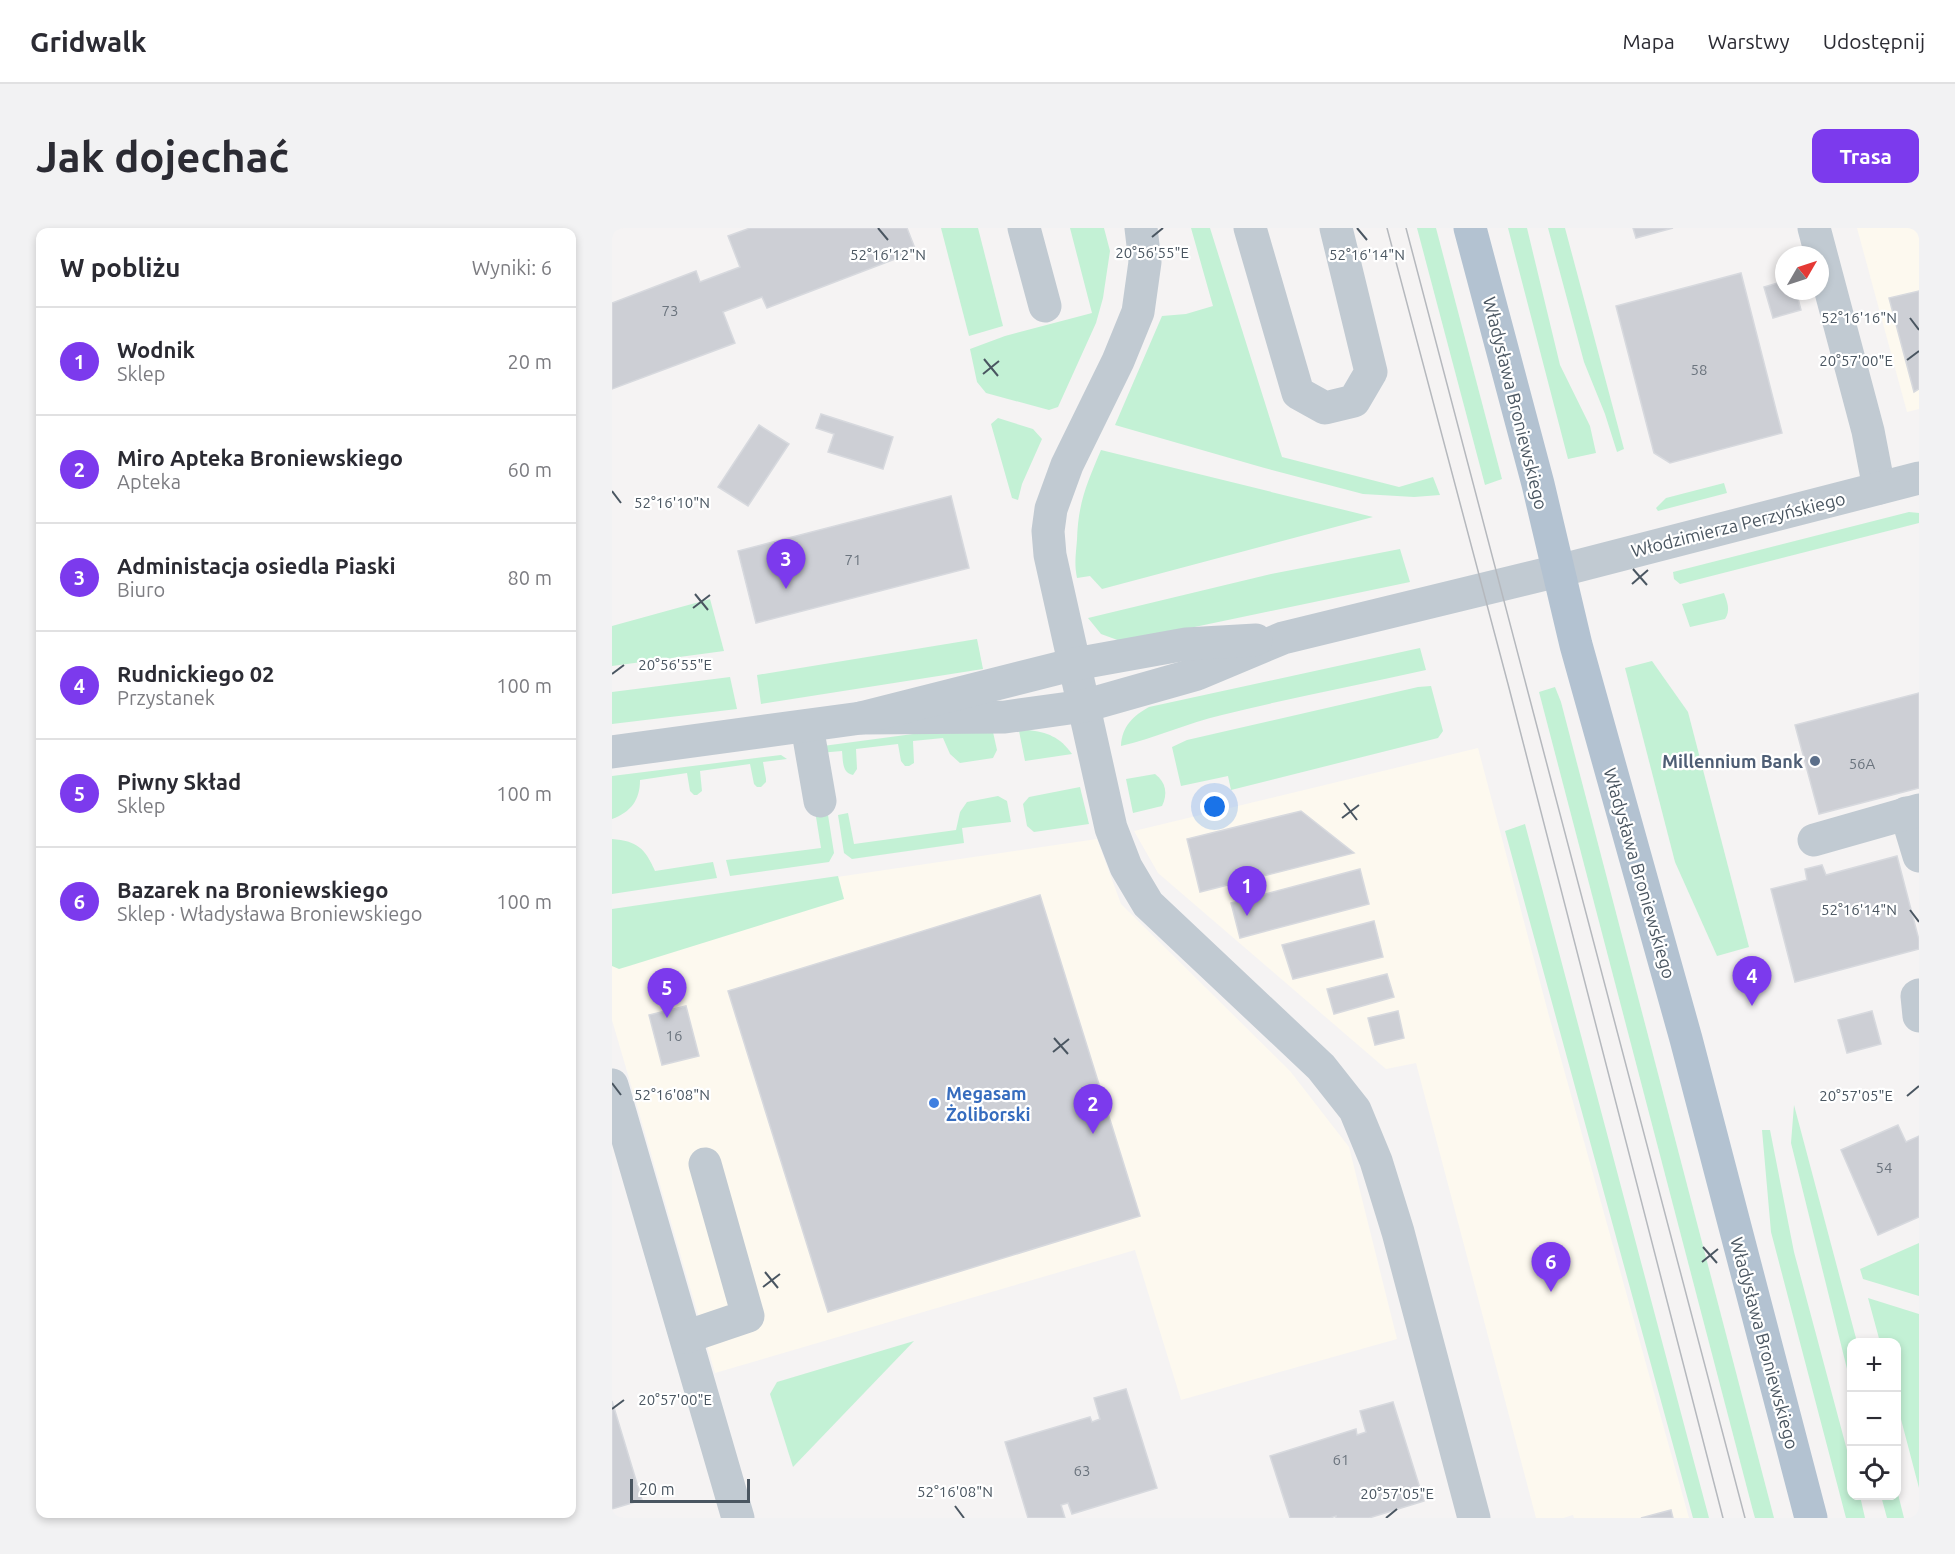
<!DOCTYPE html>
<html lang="pl">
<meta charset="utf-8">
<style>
:root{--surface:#fff;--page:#f2f2f3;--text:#2b2b33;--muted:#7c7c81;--line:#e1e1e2;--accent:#7c3aed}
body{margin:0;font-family:Ubuntu,sans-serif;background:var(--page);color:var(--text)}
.controls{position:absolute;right:18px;bottom:18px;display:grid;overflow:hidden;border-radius:12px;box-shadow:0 3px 9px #0003}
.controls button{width:54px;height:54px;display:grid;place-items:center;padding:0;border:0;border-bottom:2px solid var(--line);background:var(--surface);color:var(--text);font:30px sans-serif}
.compass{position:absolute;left:1163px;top:18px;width:54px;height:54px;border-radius:50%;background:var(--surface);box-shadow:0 3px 9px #0003;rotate:51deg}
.scale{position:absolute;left:18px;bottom:15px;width:120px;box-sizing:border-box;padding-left:6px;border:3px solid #4a5661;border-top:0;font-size:16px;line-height:21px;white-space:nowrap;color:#4a5661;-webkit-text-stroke:4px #fff;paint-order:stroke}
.you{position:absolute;left:603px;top:579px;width:21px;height:21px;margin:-15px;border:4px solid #fff;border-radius:50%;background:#1a73e8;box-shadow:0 0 0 9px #1a73e833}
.badge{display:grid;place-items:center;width:39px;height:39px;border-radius:50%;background:var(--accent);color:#fff;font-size:20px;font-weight:700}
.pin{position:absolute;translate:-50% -50px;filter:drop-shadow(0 2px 3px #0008)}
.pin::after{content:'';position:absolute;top:32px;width:21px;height:18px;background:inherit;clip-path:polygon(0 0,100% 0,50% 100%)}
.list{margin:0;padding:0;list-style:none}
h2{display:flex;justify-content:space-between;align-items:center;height:78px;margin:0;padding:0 24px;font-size:26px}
h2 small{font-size:20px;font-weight:400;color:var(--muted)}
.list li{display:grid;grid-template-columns:39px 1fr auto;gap:18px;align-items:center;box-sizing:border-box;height:108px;padding:0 24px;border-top:2px solid var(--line)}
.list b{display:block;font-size:22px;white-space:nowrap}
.list p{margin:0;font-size:20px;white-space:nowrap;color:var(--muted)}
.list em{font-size:20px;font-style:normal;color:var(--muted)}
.icon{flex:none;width:33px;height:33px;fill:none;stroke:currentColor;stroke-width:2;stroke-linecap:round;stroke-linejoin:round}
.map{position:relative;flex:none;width:1307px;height:1290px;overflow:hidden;border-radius:12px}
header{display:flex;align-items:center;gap:36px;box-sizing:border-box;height:84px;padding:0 30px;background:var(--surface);border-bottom:2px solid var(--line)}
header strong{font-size:28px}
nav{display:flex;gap:33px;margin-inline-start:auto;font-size:21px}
.intro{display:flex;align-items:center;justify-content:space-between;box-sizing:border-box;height:144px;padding:0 36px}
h1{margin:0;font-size:42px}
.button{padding:15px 27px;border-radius:12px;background:var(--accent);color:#fff;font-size:21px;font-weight:700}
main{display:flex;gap:36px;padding:0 36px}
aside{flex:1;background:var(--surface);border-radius:12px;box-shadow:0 3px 9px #0003}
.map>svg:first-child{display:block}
.commercial{fill:#fdf9ef}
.green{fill:#c3f1d5}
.building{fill:#cdcfd5;stroke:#d7d9de;stroke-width:1.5}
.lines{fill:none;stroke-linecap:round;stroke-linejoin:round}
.minor{stroke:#c1cad2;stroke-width:33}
.major{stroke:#b3c2d1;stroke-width:33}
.tram{stroke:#b5b8bd;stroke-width:1.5}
.ticks{fill:none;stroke:#4a5661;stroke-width:2}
.service-dot{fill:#5c6f8a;stroke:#fff;stroke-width:2}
.shop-dot{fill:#3f7fe0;stroke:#fff;stroke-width:2}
.labels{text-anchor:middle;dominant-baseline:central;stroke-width:4.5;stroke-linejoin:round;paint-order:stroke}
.number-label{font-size:15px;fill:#6b747e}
.street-label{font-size:18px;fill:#4a5661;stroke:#fff}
.service-label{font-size:18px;font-weight:bold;fill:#4e5e75;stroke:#fff;text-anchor:end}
.shop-label{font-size:18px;font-weight:bold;fill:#366cbe;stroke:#fff;text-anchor:start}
.ticks-label{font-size:15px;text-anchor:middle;fill:#4a5661;stroke:#fff;stroke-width:4.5;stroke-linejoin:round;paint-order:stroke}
</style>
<header>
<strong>Gridwalk</strong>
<nav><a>Mapa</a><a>Warstwy</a><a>Udostępnij</a></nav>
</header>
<div class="intro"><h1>Jak dojechać</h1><a class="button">Trasa</a></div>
<main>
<aside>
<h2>W pobliżu<small>Wyniki: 6</small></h2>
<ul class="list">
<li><span class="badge">1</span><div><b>Wodnik</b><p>Sklep</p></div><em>20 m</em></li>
<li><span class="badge">2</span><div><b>Miro Apteka Broniewskiego</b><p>Apteka</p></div><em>60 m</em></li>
<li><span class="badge">3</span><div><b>Administacja osiedla Piaski</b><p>Biuro</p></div><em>80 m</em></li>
<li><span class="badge">4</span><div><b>Rudnickiego 02</b><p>Przystanek</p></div><em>100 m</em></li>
<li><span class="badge">5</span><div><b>Piwny Skład</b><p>Sklep</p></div><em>100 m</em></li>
<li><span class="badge">6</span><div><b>Bazarek na Broniewskiego</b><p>Sklep · Władysława Broniewskiego</p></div><em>100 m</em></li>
</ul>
</aside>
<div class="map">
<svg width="1307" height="1290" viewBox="0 0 1307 1290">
<rect width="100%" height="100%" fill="#f5f3f3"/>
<g class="commercial">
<path d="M1245,0h62v181l-12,3z"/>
<path d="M866,520l71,268 140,502h-115l-1,-3 -10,3h-27l-120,-455 -30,6 -228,-196 -24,-42z"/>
<path d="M485,611l24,65 169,167 59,76 48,192 -216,61 -46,-150 -420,123 -103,-353v-110z"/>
</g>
<g class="green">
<path d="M329,0h37l25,98 -34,10z"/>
<path d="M458,0h34l6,23 -7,47 -7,25 -38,84 -9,3 -63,-17 -9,-11 -7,-33 35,-13 87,-23z"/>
<path d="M579,0h19l72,229 117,30 34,-10 7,18 -26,2 -51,-3 -102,-27 -146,-42 47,-109 24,-2 27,-8z"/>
<path d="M805,0h19l66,251 -17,6z"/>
<path d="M896,0h19l33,137 30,61 6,27 -28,6z"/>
<path d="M936,0h17l59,221 -7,3 -12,-38 -21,-52z"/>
<path d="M386,190l35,11 9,10 -20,45 -4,16 -6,-2 -21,-74z"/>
<path d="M489,222l272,67 -271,72 -12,-13 -13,2c-3,-14 -1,-25 0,-38 1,-37 10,-57 24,-90z"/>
<path d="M1112,255l3,10 -69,18 -2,-3 10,-10z"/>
<path d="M1297,284l10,1v10l-239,61 -6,-5 -1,-7z"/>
<path d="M788,321l10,33 -287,60 -22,-8 -13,-16 183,-44z"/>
<path d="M1112,365c3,9 7,17 1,26l-35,8 -8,-23z"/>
<path d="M98,371l14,52 -112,15v-40z"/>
<path d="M365,411l6,30 -222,35 -4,-29z"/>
<path d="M808,420l6,22c-68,15 -136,28 -204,45 -34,8 -67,23 -101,31 1,-20 12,-30 28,-39z"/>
<path d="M1040,433l36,51 61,235 -32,9 -42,-94 -50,-194z"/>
<path d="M118,449l7,32 -125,15v-32z"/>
<path d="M819,458l12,45 -5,7 -207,52 -3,-14 -47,10 -9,-39 15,-7 231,-53z"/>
<path d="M943,459l6,15 213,816h-19l-2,-7 -214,-819z"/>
<path d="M416,502c19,2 32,7 44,24l-47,7 -6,-30z"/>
<path d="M381,504l4,18 -4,8 -33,5 -10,-9 -7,-16 -30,3 1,22 -5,3h-4l-4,-5 -3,-17 -42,5 1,20 -4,6c-11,-2 -10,-14 -11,-24l-23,2 4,-7 90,-12z"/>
<path d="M169,527l6,4 -24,3 3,17v3l-5,5h-4l-3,-3 -4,-20 -50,7 2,20 -5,4h-3l-4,-4 -3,-18 -47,7c0,20 -9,32 -28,39v-43z"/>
<path d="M543,546c11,8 13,20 7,32l-29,7 -7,-34z"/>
<path d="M468,559l9,37 -55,8 -7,-6 -4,-22 6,-7z"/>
<path d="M386,568l9,5 4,21 -49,6 2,15 -112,16 -8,-6 -6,-38 10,-2 6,31 102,-14 4,-18 7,-10z"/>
<path d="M216,587l6,38 -5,9 -99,14 -4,-16 95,-12 -5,-31z"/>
<path d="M913,596l161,608 23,86h-16l-188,-687z"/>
<path d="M0,611c25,2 33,9 43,32l58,-9 4,16 -105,16z"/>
<path d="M226,648l6,23 -215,67 -10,3 -7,-3v-57z"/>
<path d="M1182,877l63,237h-5l-1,43 -60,-242z"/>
<path d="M1150,902h8l24,122 57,213 1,31h8l5,22h-19l-75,-286z"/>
<path d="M1307,1015v53l-56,-17 -3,-10z"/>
<path d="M1256,1070l51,16v174l-22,-84 -1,-62h-16z"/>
<path d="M302,1113l-121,126 -23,-73 7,-12z"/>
<path d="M1285,1262l7,28h-17l-6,-22h15z"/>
</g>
<g class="building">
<path d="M138,0h157l9,23 -149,57 -5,-11 -39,15 12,31 -123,46v-86l84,-32 4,11 40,-15 -12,-31z"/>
<path d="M1021,0h40l-37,10z"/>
<path d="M1129,45l41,160 -112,30 -16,-10 -38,-147z"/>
<path d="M1172,53v10h12l5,19 -28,8 -9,-31z"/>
<path d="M1307,63v98l-5,3 -25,-94z"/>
<path d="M209,186l72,23 -10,32 -55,-17 6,-18 -18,-6z"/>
<path d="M147,197l30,19 -41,62 -30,-19z"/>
<path d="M339,268l18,72 -213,55 -18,-72z"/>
<path d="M1307,465v95l-100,26 -24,-89z"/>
<path d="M689,583l53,42 -154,39 -13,-53z"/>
<path d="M1285,628l22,84v9l-124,33 -24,-93 36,-9 -2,-11 17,-4 4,10z"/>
<path d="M748,641l9,35 -129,34 -9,-35z"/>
<path d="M428,667l100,321 -312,96 -100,-321z"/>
<path d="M762,693l9,36 -90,22 -11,-34z"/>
<path d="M775,746l7,23 -60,17 -7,-25z"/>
<path d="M74,778l13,50 -37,9 -13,-50z"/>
<path d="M786,783l6,27 -29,7 -7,-27z"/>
<path d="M1260,783l9,33 -34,9 -9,-33z"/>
<path d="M1286,897l8,17 13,-6v81l-41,18 -37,-85z"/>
<path d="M514,1161l31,99 -85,26 -4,-11 -7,2 4,13h-37l-23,-76 85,-25 2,5 8,-3 -6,-21z"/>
<path d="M0,1173l30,99 -30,9z"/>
<path d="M781,1174l31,99 -55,17h-33v-2l-6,2h-40l-20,-62 86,-27 1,6 9,-3 -6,-21z"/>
<path d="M1059,1282l2,8h-32z"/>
</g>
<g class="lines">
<g class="minor">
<path d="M412,0l21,78"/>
<path d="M529,0l4,34 -7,50 -20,49 -51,104 -16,44 -3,22 2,24 61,273 15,39 22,37 173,163 34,43 21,51 22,71 76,286"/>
<path d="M638,0l48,165 27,15 29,-7 17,-29 -35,-144"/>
<path d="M1202,0l54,203 11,57"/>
<path d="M249,490l144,-1 79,-11 113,-32 86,-36 275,-67 361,-93"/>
<path d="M195,498l13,75"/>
<path d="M0,524l249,-34 214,-54 111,-20 70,-4"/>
<path d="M1294,585l13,43"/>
<path d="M1202,612l105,-30"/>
<path d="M1307,767l-2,1 2,20"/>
<path d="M0,857l126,433"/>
<path d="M74,1109l62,-21 -43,-152"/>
</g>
<path class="major" d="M858,0l68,256 38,161 110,394 125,479"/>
<g class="tram">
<path d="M775,0l121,456 215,834"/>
<path d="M794,0l339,1290"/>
</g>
</g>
<path class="ticks" d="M266,0l10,12M745,0l10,12M540,9l11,-9M1298,90l9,12M372,131l14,17M1295,132l12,-9M371,146l16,-13M0,263l9,12M1021,341l14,16M1020,356l16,-14M83,366l13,16M81,380l17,-13M0,446l12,-9M732,575l13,17M730,590l17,-13M1298,682l9,12M442,810l14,16M441,824l16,-13M0,855l9,12M1295,868l12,-10M1091,1019l14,16M1090,1034l16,-13M153,1044l13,16M151,1059l17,-13M0,1181l12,-9M343,1278l9,12M774,1290l11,-9"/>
<circle class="service-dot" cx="1203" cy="533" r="6"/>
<circle class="shop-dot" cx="322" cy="875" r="6"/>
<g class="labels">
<g class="number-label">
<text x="58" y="82">73</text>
<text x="1087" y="141">58</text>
<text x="241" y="331">71</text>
<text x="1250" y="535">56A</text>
<text x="62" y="807">16</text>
<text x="1272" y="939">54</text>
<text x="729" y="1231">61</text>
<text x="470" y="1242">63</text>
</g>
<g class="street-label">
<text transform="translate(904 175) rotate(76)">Władysława Broniewskiego</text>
<text transform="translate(1126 296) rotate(-14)">Włodzimierza Perzyńskiego</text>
<text transform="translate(1028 645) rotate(74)">Władysława Broniewskiego</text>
<text transform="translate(1153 1115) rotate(75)">Władysława Broniewskiego</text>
</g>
<g class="service-label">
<text x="1191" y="533">Millennium Bank</text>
</g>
<g class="shop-label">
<text x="334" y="865">Megasam<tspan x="334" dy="21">Żoliborski</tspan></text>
</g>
</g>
<g class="ticks-label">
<text x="540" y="30">20°56'55"E</text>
<text x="276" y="32">52°16'12"N</text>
<text x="755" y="32">52°16'14"N</text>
<text x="1247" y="95">52°16'16"N</text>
<text x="1244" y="138">20°57'00"E</text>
<text x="60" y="280">52°16'10"N</text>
<text x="63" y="442">20°56'55"E</text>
<text x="1247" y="687">52°16'14"N</text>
<text x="60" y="872">52°16'08"N</text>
<text x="1244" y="873">20°57'05"E</text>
<text x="63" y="1177">20°57'00"E</text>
<text x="343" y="1269">52°16'08"N</text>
<text x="785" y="1271">20°57'05"E</text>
</g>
</svg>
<div class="controls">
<button>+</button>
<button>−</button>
<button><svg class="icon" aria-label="locate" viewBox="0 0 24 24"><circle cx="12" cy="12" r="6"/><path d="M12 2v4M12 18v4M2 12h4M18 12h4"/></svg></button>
</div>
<svg class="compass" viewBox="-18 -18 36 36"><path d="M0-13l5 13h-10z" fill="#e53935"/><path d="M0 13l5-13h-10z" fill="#7c7c81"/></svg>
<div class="scale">20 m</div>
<div class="you"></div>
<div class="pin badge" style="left:635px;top:688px">1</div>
<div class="pin badge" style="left:481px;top:906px">2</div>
<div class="pin badge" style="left:174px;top:361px">3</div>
<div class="pin badge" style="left:1140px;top:778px">4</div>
<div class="pin badge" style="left:55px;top:790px">5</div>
<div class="pin badge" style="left:939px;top:1064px">6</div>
</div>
</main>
